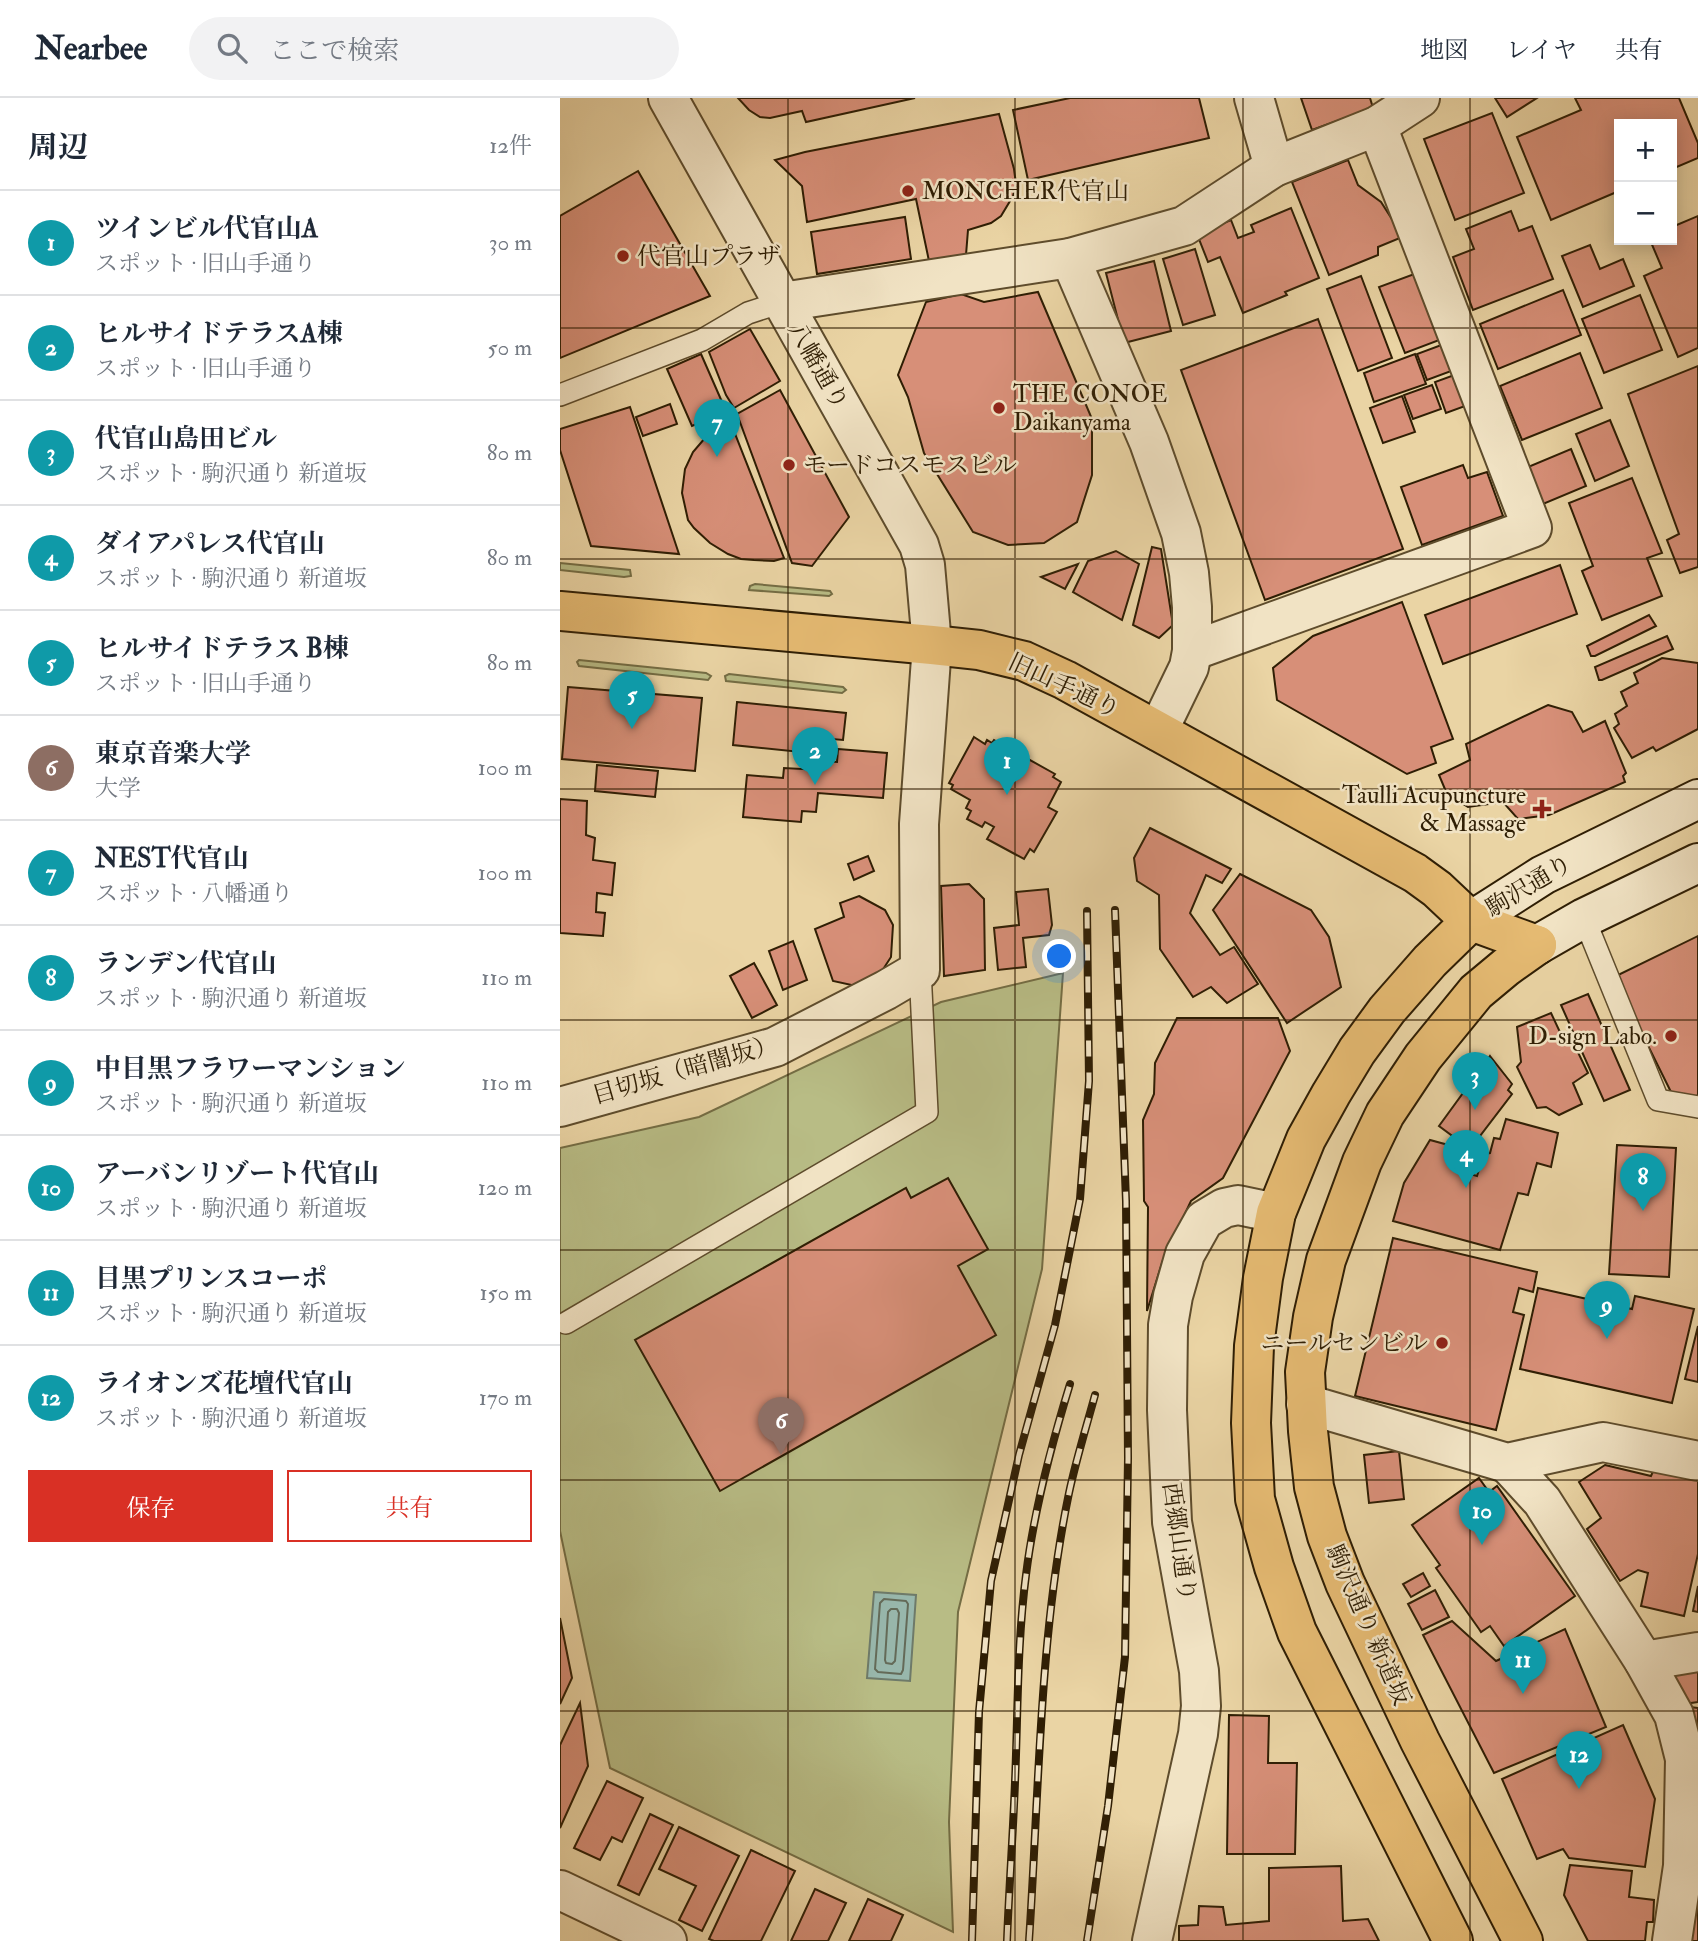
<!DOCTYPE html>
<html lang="ja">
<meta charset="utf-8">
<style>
:root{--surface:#fff;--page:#f2f2f3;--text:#1f2937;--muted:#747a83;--line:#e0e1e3;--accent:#d93025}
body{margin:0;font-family:"IM FELL Double Pica","Noto Serif JP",serif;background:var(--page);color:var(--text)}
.controls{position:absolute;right:21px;top:21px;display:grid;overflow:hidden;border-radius:0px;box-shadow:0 4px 18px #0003}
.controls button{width:63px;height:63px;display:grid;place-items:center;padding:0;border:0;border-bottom:2px solid var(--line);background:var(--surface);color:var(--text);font:35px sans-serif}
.you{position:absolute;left:500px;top:859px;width:24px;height:24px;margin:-18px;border:5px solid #fff;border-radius:50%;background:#1a73e8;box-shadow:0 0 0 10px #1a73e833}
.badge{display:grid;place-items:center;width:46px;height:46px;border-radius:50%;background:var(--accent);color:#fff;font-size:23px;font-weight:700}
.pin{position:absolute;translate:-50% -58px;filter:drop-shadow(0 2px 4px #0008)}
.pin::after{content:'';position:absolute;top:37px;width:24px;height:21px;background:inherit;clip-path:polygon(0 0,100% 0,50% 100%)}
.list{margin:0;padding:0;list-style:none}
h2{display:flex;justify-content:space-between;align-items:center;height:91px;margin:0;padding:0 28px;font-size:30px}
h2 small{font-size:23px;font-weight:400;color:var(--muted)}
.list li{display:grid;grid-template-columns:46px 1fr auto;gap:21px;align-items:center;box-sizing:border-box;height:105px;padding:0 28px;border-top:2px solid var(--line)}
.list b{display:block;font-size:26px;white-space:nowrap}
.list p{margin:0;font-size:23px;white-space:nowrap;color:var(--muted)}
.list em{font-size:23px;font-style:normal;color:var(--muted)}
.actions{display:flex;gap:14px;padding:21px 28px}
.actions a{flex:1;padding:16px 0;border:2px solid var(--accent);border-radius:0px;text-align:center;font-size:24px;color:var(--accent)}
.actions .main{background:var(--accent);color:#fff}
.icon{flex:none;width:38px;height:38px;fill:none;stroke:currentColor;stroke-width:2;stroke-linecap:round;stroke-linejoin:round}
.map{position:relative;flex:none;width:1138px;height:1843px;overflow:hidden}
header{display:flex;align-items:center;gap:42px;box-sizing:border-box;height:98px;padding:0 35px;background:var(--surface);border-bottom:2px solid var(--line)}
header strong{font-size:33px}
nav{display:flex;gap:38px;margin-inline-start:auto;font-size:24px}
.search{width:490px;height:63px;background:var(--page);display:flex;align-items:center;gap:18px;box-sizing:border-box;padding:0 24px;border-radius:38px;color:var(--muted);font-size:26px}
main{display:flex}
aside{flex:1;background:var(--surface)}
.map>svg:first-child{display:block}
.green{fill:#b8bc85;stroke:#746d44;stroke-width:2}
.water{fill:#98b7ac;stroke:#6e7a69;stroke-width:2}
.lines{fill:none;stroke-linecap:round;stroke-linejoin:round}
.shore{stroke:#646a58;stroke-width:2}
.building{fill:#d78f78;stroke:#2f1e04;stroke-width:2}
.service-casing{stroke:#5e4c2c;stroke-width:24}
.minor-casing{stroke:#5e4c2c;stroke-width:42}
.tertiary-casing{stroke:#5e4c2c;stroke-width:42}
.secondary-casing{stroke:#2f1e04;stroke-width:42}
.primary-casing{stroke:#2f1e04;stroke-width:42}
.service{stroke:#f1e3c4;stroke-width:21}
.minor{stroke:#f1e3c4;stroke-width:38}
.tertiary{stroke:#f1e3c4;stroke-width:38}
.secondary{stroke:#f1e3c4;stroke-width:38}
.primary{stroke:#e5ba72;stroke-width:38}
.rail-casing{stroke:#2f1e04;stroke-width:8}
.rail{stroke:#f1e3c4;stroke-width:5;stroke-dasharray:16;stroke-linecap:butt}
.grid{fill:none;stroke:#2f1e04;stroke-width:2;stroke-opacity:0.55}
.poi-dot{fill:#8f2418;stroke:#f1e3c4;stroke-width:2.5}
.labels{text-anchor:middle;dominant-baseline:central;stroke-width:5;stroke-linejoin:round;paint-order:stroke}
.poi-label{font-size:24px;fill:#2f1e04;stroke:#f1e3c4;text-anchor:start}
.street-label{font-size:24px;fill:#2f1e04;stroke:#f1e3c4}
</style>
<header>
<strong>Nearbee</strong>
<div class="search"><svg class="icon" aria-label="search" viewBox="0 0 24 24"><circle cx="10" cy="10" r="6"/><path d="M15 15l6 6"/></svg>ここで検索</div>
<nav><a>地図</a><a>レイヤ</a><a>共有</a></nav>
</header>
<main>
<aside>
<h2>周辺<small>12件</small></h2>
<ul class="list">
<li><span class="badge" style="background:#0f9aa8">1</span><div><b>ツインビル代官山A</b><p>スポット · 旧山手通り</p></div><em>30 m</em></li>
<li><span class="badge" style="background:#0f9aa8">2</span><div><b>ヒルサイドテラスA棟</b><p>スポット · 旧山手通り</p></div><em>50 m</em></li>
<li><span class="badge" style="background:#0f9aa8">3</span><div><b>代官山島田ビル</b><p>スポット · 駒沢通り 新道坂</p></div><em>80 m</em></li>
<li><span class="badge" style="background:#0f9aa8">4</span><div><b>ダイアパレス代官山</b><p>スポット · 駒沢通り 新道坂</p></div><em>80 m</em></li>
<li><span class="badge" style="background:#0f9aa8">5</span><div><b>ヒルサイドテラス B棟</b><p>スポット · 旧山手通り</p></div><em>80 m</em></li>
<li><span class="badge" style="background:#8d6e63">6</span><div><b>東京音楽大学</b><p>大学</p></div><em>100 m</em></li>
<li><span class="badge" style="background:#0f9aa8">7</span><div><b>NEST代官山</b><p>スポット · 八幡通り</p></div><em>100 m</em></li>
<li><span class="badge" style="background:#0f9aa8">8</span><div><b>ランデン代官山</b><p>スポット · 駒沢通り 新道坂</p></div><em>110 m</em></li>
<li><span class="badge" style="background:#0f9aa8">9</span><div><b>中目黒フラワーマンション</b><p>スポット · 駒沢通り 新道坂</p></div><em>110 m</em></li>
<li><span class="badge" style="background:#0f9aa8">10</span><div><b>アーバンリゾート代官山</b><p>スポット · 駒沢通り 新道坂</p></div><em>120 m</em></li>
<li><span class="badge" style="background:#0f9aa8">11</span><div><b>目黒プリンスコーポ</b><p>スポット · 駒沢通り 新道坂</p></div><em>150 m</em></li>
<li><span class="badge" style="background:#0f9aa8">12</span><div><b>ライオンズ花壇代官山</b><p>スポット · 駒沢通り 新道坂</p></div><em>170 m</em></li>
</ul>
<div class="actions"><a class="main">保存</a><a>共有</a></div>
</aside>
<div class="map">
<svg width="1138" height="1843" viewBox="0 0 1138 1843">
<rect width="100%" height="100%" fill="#ead4a4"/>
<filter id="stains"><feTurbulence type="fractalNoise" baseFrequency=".00286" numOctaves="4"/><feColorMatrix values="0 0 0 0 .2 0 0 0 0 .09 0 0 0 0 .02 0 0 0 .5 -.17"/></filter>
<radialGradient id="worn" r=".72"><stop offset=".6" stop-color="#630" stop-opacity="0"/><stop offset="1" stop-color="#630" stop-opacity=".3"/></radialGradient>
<g class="green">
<path d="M0,465l70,7 1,6 -7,1 -64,-7z"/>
<path d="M195,486l75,7 2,3 -3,2 -80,-6 1,-4z"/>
<path d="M19,562l127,13 5,3 -3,4 -129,-14 -2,-4z"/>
<path d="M169,576l114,13 3,3 -4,3 -116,-12 -1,-5z"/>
<path d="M503,875l-21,296 -84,343 -9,210 4,110 -343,-164 -50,-237v-383l139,-31 242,-115z"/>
</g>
<path class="water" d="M314,1494l42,3 -6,86 -43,-3z"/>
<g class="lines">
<g class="shore">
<path d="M324,1501l22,2 2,3 -5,66 -2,4 -23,-2 -3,-3 5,-66z"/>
<path d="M331,1511h6l2,4 -4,48 -3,3 -6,-1 -1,-3 3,-48z"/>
</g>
</g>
<g class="building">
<path d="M178,0h177l-109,24 -4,-11 -32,7 -10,-1 -11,-7z"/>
<path d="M510,0h129l10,40 -181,42 -15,-70z"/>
<path d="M741,0h69l3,10 -61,22z"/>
<path d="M935,0h42l-30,19z"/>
<path d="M1015,0h104l19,45v15l-26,11v-45h-53v67l-68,29 -34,-83 64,-27z"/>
<path d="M932,15l32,80 -69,27 -31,-81z"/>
<path d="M439,16l15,55 2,15 -3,12 -12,20 -10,7 -23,7 -2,25 -37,6 -13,-62 -109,23 -5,-36 -27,-26 30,-8z"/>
<path d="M788,62l10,25 23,17 14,22 5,14 -22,9v8l-49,20 -37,-93z"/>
<path d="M78,73l72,125 -150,62v-142z"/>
<path d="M731,110l28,70 -34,14 2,3 -44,18 -23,-56 -12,5 -11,-28 34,-14 7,18 16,-6 -3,-7z"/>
<path d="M951,113l8,20 13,-5 21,53 -80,31 -20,-53 21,-8 -8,-20z"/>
<path d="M1138,118v132l-20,9 -34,-81 18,-8 -12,-28h22v-13z"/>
<path d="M345,119l6,42 -94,15 -6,-42z"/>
<path d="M1030,147l10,24 23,-10 11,27 -51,21 -21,-51z"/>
<path d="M635,151l20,66 -32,10 -20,-66z"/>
<path d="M594,163l17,70 -47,12 -18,-70z"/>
<path d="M857,175l25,66 -37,14 -26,-66z"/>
<path d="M801,178l31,82 -34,13 -31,-82z"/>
<path d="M1003,192l18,45 -83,34 -18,-45z"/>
<path d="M478,194l54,127v56l-15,47 -33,21 -36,2 -35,-13 -49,-79 -16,-56 -10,-22 28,-73 35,-8 23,8z"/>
<path d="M1080,197l22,55 -58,23 -22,-54z"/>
<path d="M758,221l85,230 -138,51 -84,-230z"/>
<path d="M190,231l30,52 -46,27 -8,-13 -17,-43z"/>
<path d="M884,246l10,26 -27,10 -10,-26z"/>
<path d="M1020,255l22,55 -80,32 -22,-54z"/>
<path d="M141,256l25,57 58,147 -10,3 -20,-1 -13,-1 -13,-5 -18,-11 -16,-15 -6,-8 -6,-27 3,-24 8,-17 12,-14 7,-6 -4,-13 -16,7 -25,-57z"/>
<path d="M855,256l11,30 -52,18 -10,-29z"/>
<path d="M1138,268v201l-18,6 -13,-33 12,-6 -51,-140z"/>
<path d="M897,276l11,31 -22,8 -11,-31z"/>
<path d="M872,287l9,24 -28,10 -9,-24z"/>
<path d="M220,292l69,127 -37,49 -20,-3 -55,-149z"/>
<path d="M842,298l13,36 -32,11 -13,-35z"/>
<path d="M110,306l7,20 -34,12 -7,-19z"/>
<path d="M70,309l49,147 -88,-8 -31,-96v-21z"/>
<path d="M1050,322l19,46 -34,15 -19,-47z"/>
<path d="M1011,351l15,37 -43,18 -15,-37z"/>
<path d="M903,367l5,13 19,-6 16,44 -81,29 -21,-58z"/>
<path d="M1072,380l30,75 -15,5 15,38 -60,24 -20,-49 11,-5 -24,-63z"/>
<path d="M592,449l9,2 12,76 -14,13 -26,-13z"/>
<path d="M556,453l23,13 -17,56 -49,-28 15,-31z"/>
<path d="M518,466l-13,25 -24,-12z"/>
<path d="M1000,467l17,49 -134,50 -18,-49z"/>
<path d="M842,504l51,137 -22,8 5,16 -29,11 -130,-74 -4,-32 40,-32z"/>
<path d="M1089,517l7,11 -61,30h-4l-4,-10z"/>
<path d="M1107,538l6,13 -71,31h-3l-4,-13z"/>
<path d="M1102,560l36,5v66l-42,22 -3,-4 -21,11 -18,-30 5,-4 -4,-10 12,-8 -6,-14 17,-9 -4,-10z"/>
<path d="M8,589l134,11 -7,73 -133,-12z"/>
<path d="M177,604l109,11 -3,27 -22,-2 -1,16 -87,-9z"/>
<path d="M988,607l24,7 11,20 22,-11 21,52 -3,3 2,6 -76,33 -31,4 -15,-17 -35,5 -21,-13 -8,-19 31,-15 -4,-16z"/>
<path d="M414,639l11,7 2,-4 5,3 2,-3 61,34 -2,3 8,5 -13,25 9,5 -23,40 -4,-3 -6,10 -37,-20 7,-12 -9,-5 -3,5 -15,-8 4,-8 -5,-3 4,-8 -19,-11 2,-4 -4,-2z"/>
<path d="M278,651l49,4 -4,45 -65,-5 -2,19 -14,-1 -1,11 -58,-5 4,-42 36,3 1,-10 36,2v-9l17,1z"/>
<path d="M37,667l61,6 -3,26 -60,-6z"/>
<path d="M0,701l27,2 -1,34 9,3 -2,22 22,3 -3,32 -15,-2 -1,19 9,1 -2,23 -43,-3z"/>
<path d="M590,730l81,41 -9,14 -16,-8 -16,38 30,42 14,-8 24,37 -31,19 -16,-16 -18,10 -33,-48 -1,-54 -22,-14 -3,-23z"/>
<path d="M308,758l6,15 -20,9 -6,-16z"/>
<path d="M680,776l71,36 18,27 12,50 -54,36 -74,-113z"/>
<path d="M409,786l15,15 1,71 -41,6 -3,-90z"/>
<path d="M488,791l4,36 -3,10 -26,3 3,29 -28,3 -4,-42 25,-3 -3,-33z"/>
<path d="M299,798l26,14 8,15 -2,32 -11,17 -24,12 -23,-5 -18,-52 29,-12 -4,-14z"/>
<path d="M1138,838v159l-3,2 -23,-3 -58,-117z"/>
<path d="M233,843l14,39 -24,10 -14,-39z"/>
<path d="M194,865l23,42 -25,13 -22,-42z"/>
<path d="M1028,896l42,96 -26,11 -43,-96z"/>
<path d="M991,915l15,32 8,-1 14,29 -15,10 9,21 -23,11 -13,-8 -9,1 -20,-41 4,-5 -4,-35z"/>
<path d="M617,920h101l12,33 -67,127 -32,23 -28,59 -16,51 1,-104 -4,-6 -1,-81 11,-26 1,-31z"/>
<path d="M930,958l22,28 -4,6 4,4 -42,55 -31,-23z"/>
<path d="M946,1021l52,14 -7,34 -14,-4 -9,32 -10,-2 -18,57 -107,-29 11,-38 26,-43 33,9 -6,21 20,6 7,-22 6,-1 4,-15 6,1z"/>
<path d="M1057,1047l59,3 -7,129 -60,-3z"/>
<path d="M388,1080l40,71 -30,17 38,69 -276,156 -85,-151 271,-152 5,10z"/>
<path d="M833,1140l144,34 -4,20 -14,-4 -6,24 11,3 -28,115 -141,-34z"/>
<path d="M978,1190l94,21 3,-13 59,13 -22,94 -152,-34z"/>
<path d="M1138,1228v56l-13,-3z"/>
<path d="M839,1353l5,48 -35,4 -5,-48z"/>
<path d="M1045,1367l46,11 4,-9 43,10v77l-14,62 -43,-10 7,-33 -10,-3 -18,11 -33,-52 14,-11 -22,-36z"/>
<path d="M919,1380l10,14 8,-6 78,110 -71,50 -14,-20 -9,6 -2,-3 -43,-61 4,-3 -28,-40z"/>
<path d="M863,1475l7,13 -19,11 -8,-13z"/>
<path d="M1138,1488v26l-5,-1z"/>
<path d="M875,1492l14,27 -27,13 -14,-26z"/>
<path d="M0,1520l12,60 -12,26z"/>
<path d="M892,1523l44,40 69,-32 41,98 -112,46 -71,-138z"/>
<path d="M1138,1571v33l-21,3 -4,-32z"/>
<path d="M20,1605l8,63 -28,62v-83z"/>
<path d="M1122,1608l16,2v20l-19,-2z"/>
<path d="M669,1617l40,1 -1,47h29l-2,91h-68z"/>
<path d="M1063,1627l32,74 -10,68 -76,-9 -6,-9 -26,10 -35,-80z"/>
<path d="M47,1683l36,17 -21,44 -10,-5 -12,23 -26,-12z"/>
<path d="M90,1716l23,11 -34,70 -21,-10z"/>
<path d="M119,1729l60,29 -37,75 -23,-11 17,-34 -37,-17z"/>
<path d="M191,1752l44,21 -34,70h-47l-5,-2z"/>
<path d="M1010,1767l62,6 -3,26 25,3 -1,22h-6l-2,19h-57l-24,-46z"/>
<path d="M781,1768l2,55 25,-2 11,22h-200v-15l19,-1 1,-19 24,1 3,18 43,-4v-53z"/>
<path d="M1138,1779v64h-14z"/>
<path d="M255,1791l31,14 -18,38h-37z"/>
<path d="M308,1801l35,16 -12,26h-42z"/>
</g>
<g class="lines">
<g class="service-casing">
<g id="service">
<path d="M0,297l142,-55 46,-27 34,-11"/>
<path d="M1024,820l74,182 40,7"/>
<path d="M6,1225l361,-211 -7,-142"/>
</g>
</g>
<g class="minor-casing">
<g id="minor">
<path d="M694,0l20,69"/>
<path d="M510,160l79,184 32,91 8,40 3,34v44l-3,16 -31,64"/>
<path d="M222,204l288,-44 114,-32 90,-59 103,-41 43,-28"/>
<path d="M632,553l340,-123 -155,-402"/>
<path d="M0,1009l215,-60 111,-57 34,-20 -1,-146 13,-179"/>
<path d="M746,1306l201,59 96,-21 95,19"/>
<path d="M947,1365l35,38 102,160 30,54 11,44 -2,107 -11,75"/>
<path d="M1084,1563l54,-9"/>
<path d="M0,1792l107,51"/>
<path d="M592,1843l46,-207 3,-28 -2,-35 -27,-149 -5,-112 1,-85 5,-29 12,-42 19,-34 20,-12 14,-3 38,8"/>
</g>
</g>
<g class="tertiary-casing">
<path id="tertiary" d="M108,0l251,447 6,20 7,80"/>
</g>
<g class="secondary-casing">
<g id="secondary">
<path d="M911,823l72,-46 155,-76"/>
<path d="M977,847l47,-27 114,-55"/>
</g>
</g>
<g class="primary-casing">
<g id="primary">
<path d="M0,513l372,34 47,5 45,11 41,19 350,193 22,16 34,32 66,24"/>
<path d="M893,1843l-156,-309 -23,-65 -19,-68 -4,-76 3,-77 9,-68 13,-65 30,-74 25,-45 26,-43 30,-41 43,-49 41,-40"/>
<path d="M963,1843l-103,-200 -75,-158 -18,-47 -13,-49 -6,-56 -3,-59 8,-55 13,-57 36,-98 23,-48 38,-57 53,-65 30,-25 31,-22"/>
</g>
</g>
<use href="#service" class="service"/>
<use href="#minor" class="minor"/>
<use href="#tertiary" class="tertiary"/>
<use href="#secondary" class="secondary"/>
<use href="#primary" class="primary"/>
<g class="rail-casing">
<g id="rail">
<path d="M412,1843l7,-229 12,-131 28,-126 36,-130 25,-126 9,-118 -2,-170"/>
<path d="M447,1843c2,-53 6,-106 8,-159 3,-69 2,-138 11,-207 8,-65 25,-129 44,-191"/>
<path d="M469,1843c10,-147 10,-304 40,-448 7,-33 17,-65 26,-98"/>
<path d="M527,1843l21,-135 17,-149 3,-199 -2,-257 -11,-291"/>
</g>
</g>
<use href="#rail" class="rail"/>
</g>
<path class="grid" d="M228,0v1843M455,0v1843M683,0v1843M910,0v1843M0,230h1138M0,461h1138M0,691h1138M0,922h1138M0,1152h1138M0,1382h1138M0,1613h1138"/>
<g class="poi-dot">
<circle cx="348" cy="93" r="7"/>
<circle cx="63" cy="158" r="7"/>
<circle cx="439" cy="310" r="7"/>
<circle cx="229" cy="367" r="7"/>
<path d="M978.5 700.5h7v7h7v7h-7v7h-7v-7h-7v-7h7z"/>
<circle cx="1111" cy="938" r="7"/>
<circle cx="882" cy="1245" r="7"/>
</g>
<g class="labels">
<g class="poi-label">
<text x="362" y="93">MONCHER代官山</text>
<text x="77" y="158">代官山プラザ</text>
<text x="453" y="296">THE CONOE<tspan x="453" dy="28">Daikanyama</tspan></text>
<text x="243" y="367">モードコスモスビル</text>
<text x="966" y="697" text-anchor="end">Taulli Acupuncture<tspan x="966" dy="28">&amp; Massage</tspan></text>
<text x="1097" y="938" text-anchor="end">D-sign Labo.</text>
<text x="868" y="1245" text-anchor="end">ニールセンビル</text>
</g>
<g class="street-label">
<text transform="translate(258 268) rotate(60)">八幡通り</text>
<text transform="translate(504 588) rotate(25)">旧山手通り</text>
<text transform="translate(969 788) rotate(-31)">駒沢通り</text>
<text transform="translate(125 972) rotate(-16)">目切坂（暗闇坂）</text>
<text transform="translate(619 1444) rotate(82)">西郷山通り</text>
<text transform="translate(808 1527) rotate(66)">駒沢通り 新道坂</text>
</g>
</g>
<rect width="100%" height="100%" filter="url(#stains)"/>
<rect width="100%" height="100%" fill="url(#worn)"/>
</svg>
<div class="controls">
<button>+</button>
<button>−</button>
</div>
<div class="you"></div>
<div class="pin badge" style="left:447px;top:697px;background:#0f9aa8">1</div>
<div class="pin badge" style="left:255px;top:687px;background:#0f9aa8">2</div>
<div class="pin badge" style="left:915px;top:1012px;background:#0f9aa8">3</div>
<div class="pin badge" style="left:906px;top:1090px;background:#0f9aa8">4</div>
<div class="pin badge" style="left:72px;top:631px;background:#0f9aa8">5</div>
<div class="pin badge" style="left:221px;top:1357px;background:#8d6e63">6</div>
<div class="pin badge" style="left:157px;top:359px;background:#0f9aa8">7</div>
<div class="pin badge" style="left:1083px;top:1113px;background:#0f9aa8">8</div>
<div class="pin badge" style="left:1047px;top:1241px;background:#0f9aa8">9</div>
<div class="pin badge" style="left:922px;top:1447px;background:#0f9aa8">10</div>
<div class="pin badge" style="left:963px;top:1596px;background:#0f9aa8">11</div>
<div class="pin badge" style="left:1019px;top:1691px;background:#0f9aa8">12</div>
</div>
</main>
